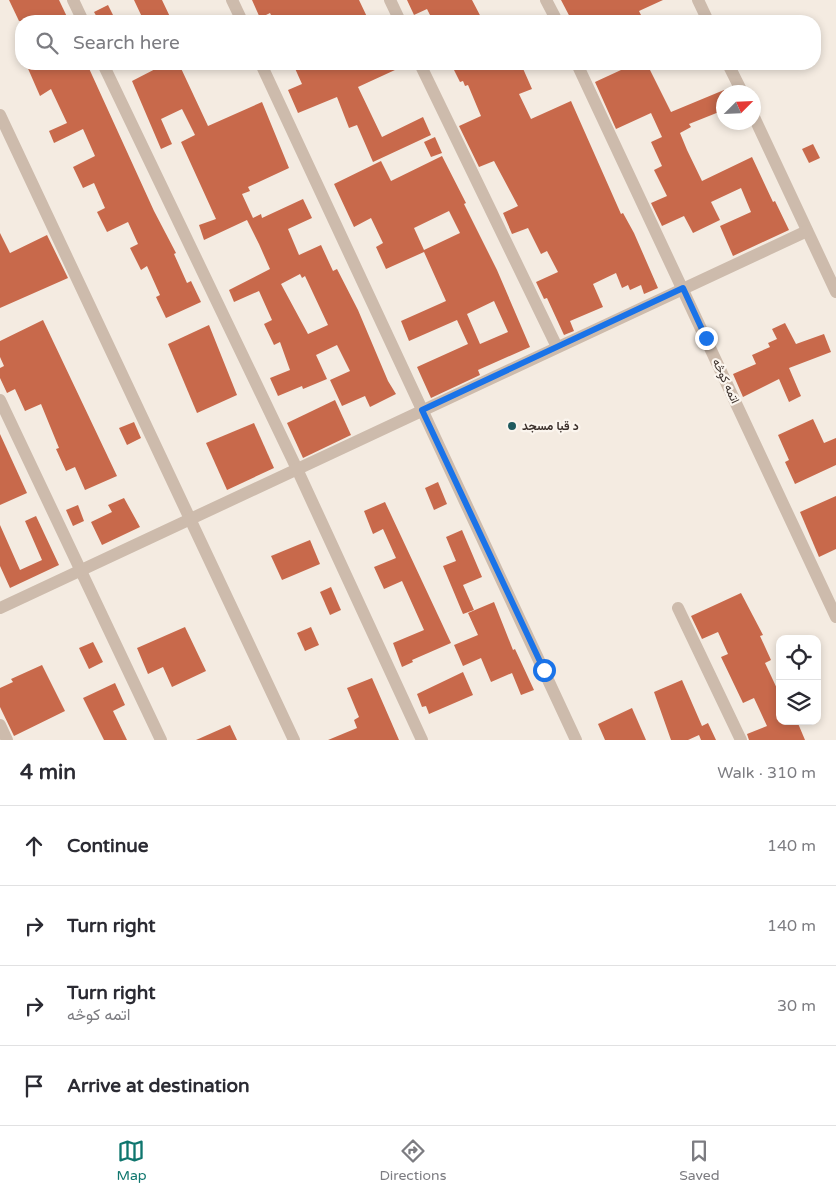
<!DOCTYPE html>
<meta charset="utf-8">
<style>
:root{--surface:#fff;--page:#f7f7f7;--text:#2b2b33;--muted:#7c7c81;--line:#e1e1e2;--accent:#0f766e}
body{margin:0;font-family:"Varela Round",Vazirmatn,sans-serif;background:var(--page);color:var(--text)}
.controls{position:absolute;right:15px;bottom:15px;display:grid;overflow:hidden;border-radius:10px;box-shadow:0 2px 8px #0003}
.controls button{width:45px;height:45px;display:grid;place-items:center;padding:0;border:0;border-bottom:1px solid var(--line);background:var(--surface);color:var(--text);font:25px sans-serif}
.compass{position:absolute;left:716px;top:85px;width:45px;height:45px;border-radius:50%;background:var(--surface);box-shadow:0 2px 8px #0003;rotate:66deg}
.stop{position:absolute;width:15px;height:15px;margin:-11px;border:4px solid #1a73e8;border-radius:50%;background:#fff}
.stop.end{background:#1a73e8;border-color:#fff;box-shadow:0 1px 5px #0008}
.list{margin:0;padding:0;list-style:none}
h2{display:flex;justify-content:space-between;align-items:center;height:65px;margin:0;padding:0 20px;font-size:21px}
h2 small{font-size:16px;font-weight:400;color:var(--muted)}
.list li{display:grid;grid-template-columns:32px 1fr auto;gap:15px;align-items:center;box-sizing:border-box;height:80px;padding:0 20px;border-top:1px solid var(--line)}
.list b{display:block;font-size:19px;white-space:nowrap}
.list p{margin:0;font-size:16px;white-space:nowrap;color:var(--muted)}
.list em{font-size:16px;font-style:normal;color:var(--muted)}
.icon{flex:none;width:28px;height:28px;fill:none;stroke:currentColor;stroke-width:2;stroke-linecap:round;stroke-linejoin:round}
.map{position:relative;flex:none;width:836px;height:740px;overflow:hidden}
.search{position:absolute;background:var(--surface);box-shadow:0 2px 8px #0003;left:15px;right:15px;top:15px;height:55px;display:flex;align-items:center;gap:12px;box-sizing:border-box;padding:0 18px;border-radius:20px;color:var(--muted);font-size:19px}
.sheet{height:385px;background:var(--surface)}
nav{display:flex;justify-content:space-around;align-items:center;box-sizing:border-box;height:70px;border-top:1px solid var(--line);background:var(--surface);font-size:14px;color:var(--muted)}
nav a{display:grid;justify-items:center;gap:2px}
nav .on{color:var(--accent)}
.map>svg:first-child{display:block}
.building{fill:#c8694b;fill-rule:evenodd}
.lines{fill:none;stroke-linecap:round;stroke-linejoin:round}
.minor{stroke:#cdbbac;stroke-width:12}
.route{stroke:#1a73e8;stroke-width:6}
.poi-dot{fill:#1f5a5e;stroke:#fbf5ee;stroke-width:2}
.labels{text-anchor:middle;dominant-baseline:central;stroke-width:4.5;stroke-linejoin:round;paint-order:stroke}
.street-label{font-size:12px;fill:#3b302b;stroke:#fbf5ee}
.poi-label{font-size:12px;font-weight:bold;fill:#3b302b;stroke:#fbf5ee;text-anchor:start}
</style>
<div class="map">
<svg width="836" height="740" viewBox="0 0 836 740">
<rect width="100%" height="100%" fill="#f4ebe1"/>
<g class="building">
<path d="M9,0h50l10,21h-50z"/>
<path d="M134,0h28l10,21h-23l-2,-6 -5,2z"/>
<path d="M252,0h107l10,21h-95l-4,-8 -10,5z"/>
<path d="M407,0h65l11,21h-50l-6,-12 -13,6z"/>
<path d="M561,0h102l-24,11 5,10h-72z"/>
<path d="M108,5l8,16h-17l-5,-9z"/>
<path d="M26,64h61l67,147 22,42 -2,1 13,29 4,-2 10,21 -35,16 -10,-21 4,-2 -13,-29 -6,4 -11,-22 8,-4 -10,-22 -21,10 -10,-20 8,-4 -11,-25 -11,5 -10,-21 22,-11 -12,-27 -29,14 -5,-12 18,-8 -16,-34 -11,7z"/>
<path d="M165,64h14l29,62 54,-24 27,66 -41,19 2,4 -8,3 11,24 8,-4 1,4 41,-19 9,19 -24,11 11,26 22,-10 12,26 4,-2 21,41 30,71 8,13 -26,13 -5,-11 -23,10 -12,-26 20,-9 -13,-26 -21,10 11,24 -24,10 -1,-3 -24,10 -8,-18 20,-8 -10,-28 -6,3 -10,-21 8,-4 -13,-29 -25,11 -5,-12 41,-21 -11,-25 -12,-24 -43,20 -5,-15 17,-6 -35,-77 14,-7 -13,-26 -21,10 11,25 -11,5 -29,-68zM300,274l2,4 3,-2 23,49 -20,9 -27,-50z"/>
<path d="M293,64h115l-50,23 24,50 41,-20 8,18 -58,27 -16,-37 -8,3 -12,-31 -39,16 -10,-23 14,-6z"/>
<path d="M451,64h70l11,25 -13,5 12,25 40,-18 50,113 2,-1 11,20 24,55 -14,6 -3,-9 -11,5 -2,-5 -6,3 -6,-15 -23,11 10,23 -33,14 4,10 -10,4 -17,-37 -3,1 -8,-17 22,-10 -11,-21 -6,3 -13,-26 -16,6 -9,-21 15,-7 -24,-45 -15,6 -20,-41 22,-10 -13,-31 -3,1 -2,-5 -3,1z"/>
<path d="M634,64h13l24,48 53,-22v20l-35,14 2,3 -11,6 7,17 15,31 50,-24 21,45 2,-1 14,29 -56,26 -13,-30 31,-14 -10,-24 -30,14 9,18 -27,13 -9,-17 -22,10 -11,-23 16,-7 -13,-26 8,-4 -11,-24 11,-5 -11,-24 -35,16 -21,-47z"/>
<path d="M435,137l7,16 -11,4 -7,-15z"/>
<path d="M813,144l7,14 -11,5 -7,-14z"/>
<path d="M442,156l24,47 -2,1 33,66 33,77 -52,23 2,5 -49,23 -14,-31 51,-23 -11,-24 -48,21 -8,-20 45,-20 -22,-49 -38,17 -10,-22 7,-4 -12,-25 -17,9 -20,-43 47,-23 10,20zM449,211l11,22 -36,17 -10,-22zM494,301l14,31 -28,12 -13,-30z"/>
<path d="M0,233l10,20 37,-18 21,43 -68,30z"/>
<path d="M43,320l74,156 -32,14 -10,-23 -9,4 -10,-22 3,-1 -18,-44 -16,7 -10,-22 -8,4 -7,-15v-10l4,-2 -4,-9v-16z"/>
<path d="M785,323l11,21 28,-10 7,18 -42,16 12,28 -12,6 -10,-23 -36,18 -10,-23 23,-10 -4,-9 18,-8 -2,-4 9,-4 -5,-10z"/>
<path d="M209,325l28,70 -40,18 -29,-69z"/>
<path d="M335,400l16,35 -48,23 -16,-35z"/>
<path d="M813,419l11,24 12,-5v27l-41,19 -10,-22 4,-2 -11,-25z"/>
<path d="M134,422l7,16 -14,7 -8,-17z"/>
<path d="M254,423l20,45 -47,22 -21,-47z"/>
<path d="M0,434l27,59 -27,12z"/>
<path d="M438,482l9,22 -13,6 -9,-22z"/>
<path d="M836,496v53l-17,8 -19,-45z"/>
<path d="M124,498l16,29 -38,18 -11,-23 21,-10 -4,-7z"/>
<path d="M385,502l66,141 -39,17 1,2 -11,5 -9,-24 31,-13 -22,-49 -18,8 -10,-22 22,-9 -13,-29 -10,5 -9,-23z"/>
<path d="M78,505l6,16 -11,5 -7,-16z"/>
<path d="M36,516l23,49 -49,23 -10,-22v-41l20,45 22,-10 -17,-39z"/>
<path d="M462,530l20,47 -19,8 11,25 -11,4 -20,-48 13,-5 -10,-24z"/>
<path d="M310,540l10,24 -38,16 -11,-24z"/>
<path d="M331,587l10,23 -11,5 -10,-23z"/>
<path d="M741,593l22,42 -3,1 11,24 -6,3 15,32v26h17l8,19h-56l-2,-6 20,-8 -13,-28 -11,5 -22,-46 7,-3 -10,-22 -16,7 -11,-23z"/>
<path d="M494,602l19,48 2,-1 19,41 -13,5 -9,-22 -21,9 -10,-24 -18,8 -9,-21 24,-10 -10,-22z"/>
<path d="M185,627l21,44 -34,16 -9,-20 -15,7 -11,-26z"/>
<path d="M311,627l8,18 -14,6 -8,-18z"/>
<path d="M93,642l10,20 -14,7 -10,-21z"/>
<path d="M42,665l23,46 -51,25 -14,-29v-19l13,-6 -2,-3z"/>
<path d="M463,672l10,23 -44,19 -3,-8 -4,1 -5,-13z"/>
<path d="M372,678l27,62h-71l29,-12 -3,-8 5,-3 -12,-29z"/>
<path d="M682,680l20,46 6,-3 8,17h-15l-2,-5 -11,5h-17l-17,-48z"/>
<path d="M115,683l10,22 -12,6 14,29h-23l-21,-42z"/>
<path d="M632,708l14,32h-41l-7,-16z"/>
<path d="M230,725l7,15h-41z"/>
</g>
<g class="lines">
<g class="minor">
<path d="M73,0l10,21"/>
<path d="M232,0l10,21"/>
<path d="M390,0l10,21"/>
<path d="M546,0l11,21"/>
<path d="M698,0l10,21"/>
<path d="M103,64l194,405 125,271"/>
<path d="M261,64l315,676"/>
<path d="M420,64l137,283"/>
<path d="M577,64l259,553"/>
<path d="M728,64l14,28"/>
<path d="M0,115l294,625"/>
<path d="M754,117l82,175"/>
<path d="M0,400l161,340"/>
<path d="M0,608l807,-377"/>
<path d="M678,608l63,132"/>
<path d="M0,725l7,15"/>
</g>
</g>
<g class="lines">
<path class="route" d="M544,670l-122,-260 261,-122 23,50"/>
</g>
<circle class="poi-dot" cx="512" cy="426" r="5"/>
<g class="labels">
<g class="street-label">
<text transform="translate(726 381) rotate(65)">اتمه کوڅه</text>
</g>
<g class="poi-label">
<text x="522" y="426">د قبا مسجد</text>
</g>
</g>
</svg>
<div class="controls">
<button><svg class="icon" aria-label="locate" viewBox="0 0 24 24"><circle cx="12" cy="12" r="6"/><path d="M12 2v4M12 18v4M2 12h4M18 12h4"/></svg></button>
<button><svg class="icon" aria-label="layers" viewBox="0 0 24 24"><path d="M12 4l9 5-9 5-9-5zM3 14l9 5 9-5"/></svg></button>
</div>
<svg class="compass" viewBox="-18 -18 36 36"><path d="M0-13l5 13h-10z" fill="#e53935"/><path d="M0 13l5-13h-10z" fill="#7c7c81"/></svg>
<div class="stop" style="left:544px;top:670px"></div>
<div class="stop end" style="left:706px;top:338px"></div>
<div class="search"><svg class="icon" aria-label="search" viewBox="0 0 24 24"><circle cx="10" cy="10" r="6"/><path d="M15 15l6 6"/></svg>Search here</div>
</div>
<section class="sheet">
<h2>4 min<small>Walk · 310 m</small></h2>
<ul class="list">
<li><svg class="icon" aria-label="ahead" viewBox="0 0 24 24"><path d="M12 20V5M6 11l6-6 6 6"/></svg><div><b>Continue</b></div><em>140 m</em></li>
<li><svg class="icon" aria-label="right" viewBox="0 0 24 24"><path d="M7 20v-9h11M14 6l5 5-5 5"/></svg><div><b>Turn right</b></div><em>140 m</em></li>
<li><svg class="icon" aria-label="right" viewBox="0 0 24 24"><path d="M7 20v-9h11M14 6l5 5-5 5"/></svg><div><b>Turn right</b><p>اتمه کوڅه</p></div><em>30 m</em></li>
<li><svg class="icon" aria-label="arrive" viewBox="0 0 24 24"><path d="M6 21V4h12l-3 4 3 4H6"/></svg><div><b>Arrive at destination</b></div></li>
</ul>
</section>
<nav>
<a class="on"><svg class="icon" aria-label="map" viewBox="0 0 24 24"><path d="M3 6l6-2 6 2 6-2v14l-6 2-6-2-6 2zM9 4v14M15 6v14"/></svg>Map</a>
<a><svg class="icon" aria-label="directions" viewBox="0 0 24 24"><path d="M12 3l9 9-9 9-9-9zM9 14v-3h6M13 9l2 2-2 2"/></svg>Directions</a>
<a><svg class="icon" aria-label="saved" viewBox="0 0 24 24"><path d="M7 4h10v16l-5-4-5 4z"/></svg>Saved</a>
</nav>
